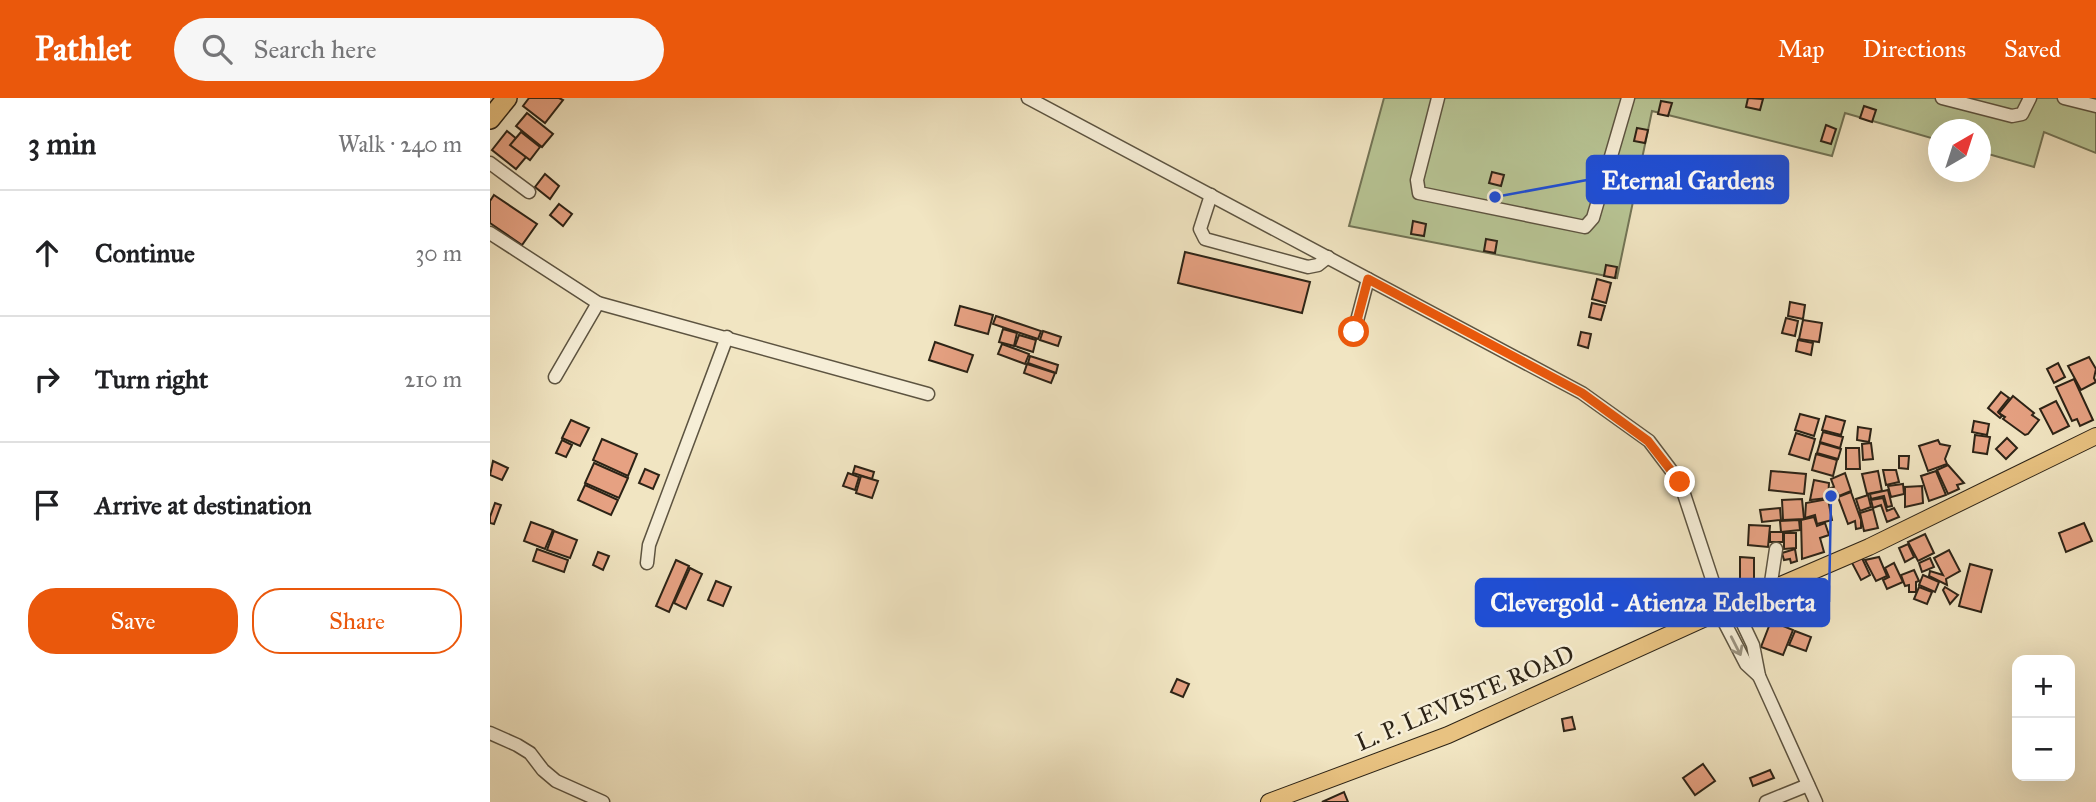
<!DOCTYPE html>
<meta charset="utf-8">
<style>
:root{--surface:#fff;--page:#f6f6f6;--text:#202124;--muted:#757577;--line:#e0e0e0;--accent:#ea580c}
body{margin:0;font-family:"IM FELL Great Primer",serif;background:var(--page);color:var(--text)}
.controls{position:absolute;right:21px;bottom:21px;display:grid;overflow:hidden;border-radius:14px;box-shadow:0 7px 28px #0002}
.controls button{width:63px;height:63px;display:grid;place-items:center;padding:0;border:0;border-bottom:2px solid var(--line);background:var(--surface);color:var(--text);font:35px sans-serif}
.compass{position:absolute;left:1438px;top:21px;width:63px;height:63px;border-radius:50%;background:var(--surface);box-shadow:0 7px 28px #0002;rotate:39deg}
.stop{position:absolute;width:21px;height:21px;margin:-16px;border:5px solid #ea580c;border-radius:50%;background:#fff}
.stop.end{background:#ea580c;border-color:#fff;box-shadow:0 2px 7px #0008}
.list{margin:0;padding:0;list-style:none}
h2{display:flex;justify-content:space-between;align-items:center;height:91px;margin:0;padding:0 28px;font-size:30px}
h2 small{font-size:23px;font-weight:400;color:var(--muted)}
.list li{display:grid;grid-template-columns:46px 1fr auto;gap:21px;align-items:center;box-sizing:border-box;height:126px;padding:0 28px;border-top:2px solid var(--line)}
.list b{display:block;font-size:26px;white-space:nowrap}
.list em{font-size:23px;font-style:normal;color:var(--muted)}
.actions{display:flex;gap:14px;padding:21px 28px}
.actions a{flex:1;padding:16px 0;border:2px solid var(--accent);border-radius:28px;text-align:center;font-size:24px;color:var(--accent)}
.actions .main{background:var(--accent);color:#fff}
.icon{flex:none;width:38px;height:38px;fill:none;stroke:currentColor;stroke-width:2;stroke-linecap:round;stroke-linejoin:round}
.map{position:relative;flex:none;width:1606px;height:704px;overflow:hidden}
header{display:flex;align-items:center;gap:42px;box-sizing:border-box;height:98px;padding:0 35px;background:var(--accent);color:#fff}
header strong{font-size:33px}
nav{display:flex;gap:38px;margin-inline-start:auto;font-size:24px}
.search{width:490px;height:63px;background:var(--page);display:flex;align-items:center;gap:18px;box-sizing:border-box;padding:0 24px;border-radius:38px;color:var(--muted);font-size:26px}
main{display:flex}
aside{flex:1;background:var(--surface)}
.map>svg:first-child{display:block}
.green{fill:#b8c595;stroke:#727456;stroke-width:2}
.building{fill:#e6a182;stroke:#2c2316;stroke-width:2}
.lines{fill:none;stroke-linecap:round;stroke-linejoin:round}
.minor-casing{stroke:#5d5441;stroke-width:15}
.major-casing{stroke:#2c2316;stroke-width:18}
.highway-casing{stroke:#2c2316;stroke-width:22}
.minor{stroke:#f6eed7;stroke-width:12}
.major{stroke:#e8c281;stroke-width:16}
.highway{stroke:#e8c281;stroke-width:19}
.oneway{stroke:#9b9380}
.route{stroke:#ea580c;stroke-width:9}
.labels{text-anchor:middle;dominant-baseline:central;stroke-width:5;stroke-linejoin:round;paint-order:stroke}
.street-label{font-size:24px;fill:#2c2316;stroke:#f6eed7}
.leader{fill:none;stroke:#1d4ed8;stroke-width:2.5}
.callout-dot{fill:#1d4ed8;stroke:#f6eed7;stroke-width:2.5}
.callout{fill:#1d4ed8;stroke:#1d4ed8;stroke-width:2.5}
.callout-label{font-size:26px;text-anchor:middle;font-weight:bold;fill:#fff}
</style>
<header>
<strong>Pathlet</strong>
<div class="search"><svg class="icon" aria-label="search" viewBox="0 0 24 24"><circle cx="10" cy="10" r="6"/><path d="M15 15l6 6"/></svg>Search here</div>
<nav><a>Map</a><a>Directions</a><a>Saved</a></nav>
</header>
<main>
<aside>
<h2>3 min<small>Walk · 240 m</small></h2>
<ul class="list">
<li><svg class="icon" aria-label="ahead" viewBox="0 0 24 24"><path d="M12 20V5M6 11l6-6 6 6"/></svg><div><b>Continue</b></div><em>30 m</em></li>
<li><svg class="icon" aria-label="right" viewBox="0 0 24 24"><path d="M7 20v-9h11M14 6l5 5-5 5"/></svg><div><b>Turn right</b></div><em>210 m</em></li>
<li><svg class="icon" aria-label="arrive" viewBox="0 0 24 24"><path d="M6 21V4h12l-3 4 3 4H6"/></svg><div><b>Arrive at destination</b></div></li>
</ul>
<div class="actions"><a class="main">Save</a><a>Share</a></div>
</aside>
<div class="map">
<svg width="1606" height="704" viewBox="0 0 1606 704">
<rect width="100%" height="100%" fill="#f1e5c2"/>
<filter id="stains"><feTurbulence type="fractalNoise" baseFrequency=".00286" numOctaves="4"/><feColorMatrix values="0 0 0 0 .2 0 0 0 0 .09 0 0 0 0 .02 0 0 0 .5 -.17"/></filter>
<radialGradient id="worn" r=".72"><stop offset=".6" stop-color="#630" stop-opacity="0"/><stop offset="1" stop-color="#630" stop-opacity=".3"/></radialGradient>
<path class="green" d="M894,0h712v55l-52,-21 -10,35 -53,-15 -1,-22h-42v10l-93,-27 -13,43 -180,-45 -35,167 -268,-52z"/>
<g class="building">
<path d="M39,0h30l4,2 -18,23 -22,-17z"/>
<path d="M1258,0l15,1 -3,11 -14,-3z"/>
<path d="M1171,3l11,2 -4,13 -10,-2z"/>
<path d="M1374,8l12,4 -4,12 -12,-4z"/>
<path d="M37,15l26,21 -11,13 -26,-21z"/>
<path d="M1336,27l10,4 -5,15 -10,-3z"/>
<path d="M1147,30l11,2 -3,13 -11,-2z"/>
<path d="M17,33l11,9 -4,6 13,10 -11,13 -24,-19z"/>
<path d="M31,34l19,15 -10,13 -20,-15z"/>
<path d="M1002,74l12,3 -3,11 -12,-3z"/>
<path d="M55,76l14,12 -9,13 -15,-12z"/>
<path d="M4,97l43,29 -15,21 -32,-22v-22z"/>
<path d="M69,106l13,10 -9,12 -13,-11z"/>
<path d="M923,123l13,3 -2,12 -13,-2z"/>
<path d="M996,141l11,2 -2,12 -11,-2z"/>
<path d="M695,154l125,30 -8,31 -124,-30z"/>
<path d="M1116,167l11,2 -2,11 -11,-2z"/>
<path d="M1107,181l14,4 -5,20 -14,-4z"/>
<path d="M1300,204l15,3 -2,14 -15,-3z"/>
<path d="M1102,205l13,3 -4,14 -12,-3z"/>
<path d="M470,208l33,9 -5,19 -33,-9z"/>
<path d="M506,218l45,15 -3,8 -45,-15z"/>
<path d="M1296,220l12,3 -3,15 -13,-3z"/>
<path d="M1313,222l19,3 -3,19 -20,-3z"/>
<path d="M513,231l14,4 -3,13 -15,-4z"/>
<path d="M553,233l18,6 -3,9 -18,-6z"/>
<path d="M1091,234l10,2 -3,14 -10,-3z"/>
<path d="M529,237l17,5 -3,12 -18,-6z"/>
<path d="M1308,242l15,3 -2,12 -15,-4z"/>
<path d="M445,244l38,13 -6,17 -38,-12z"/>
<path d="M512,246l27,10 -4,10 -27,-10z"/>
<path d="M540,258l28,9 -2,8 -28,-10z"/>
<path d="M1599,259l7,12 -2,9 2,4 -15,8 -13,-24z"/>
<path d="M1568,265l7,14 -11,6 -7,-14z"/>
<path d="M537,266l28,9 -4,10 -27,-10z"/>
<path d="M1584,281l19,41 -13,6 -3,-7 -5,2 -16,-34z"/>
<path d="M1511,294l8,6 -11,14 4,4 -2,2 -12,-10z"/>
<path d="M1523,298l21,17 -2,2 7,5 -11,14 -3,1 -22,-16 2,-2 -6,-4z"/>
<path d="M1566,303l13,25 -16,8 -13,-25z"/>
<path d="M1310,316l19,5 -5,17 -19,-6z"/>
<path d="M1336,318l19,5 -4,14 -19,-5z"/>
<path d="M81,322l18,8 -9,18 -18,-8z"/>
<path d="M1484,323l15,3 -2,11 -15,-3z"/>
<path d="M1368,329l13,2 -2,13 -12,-2z"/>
<path d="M1333,334l20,5 -3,11 -20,-6z"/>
<path d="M1306,335l19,6 -6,21 -20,-6z"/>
<path d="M1485,337l15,2 -3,17 -14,-2z"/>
<path d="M1517,340l10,10 -11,11 -10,-10z"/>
<path d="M112,341l35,15 -9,22 -35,-16z"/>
<path d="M72,342l10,5 -6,12 -10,-4z"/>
<path d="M1448,342l2,4 10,2 -5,13 2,5 -19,7 -9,-25z"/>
<path d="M1330,345l21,6 -3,10 -21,-6z"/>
<path d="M1381,345l2,16 -10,1 -1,-16z"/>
<path d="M1356,350h13l1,21h-14z"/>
<path d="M1326,356l21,6 -4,16 -21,-6z"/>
<path d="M1409,358h10l-1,13 -9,-1z"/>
<path d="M3,363l15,7 -6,12 -12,-5z"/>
<path d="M104,365l34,15 -9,20 -34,-15z"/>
<path d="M1458,367l16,18 -7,2 2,4 -11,5 -11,-24z"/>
<path d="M365,368l19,6 -2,7 -19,-6z"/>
<path d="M155,371l14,6 -6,14 -14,-6z"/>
<path d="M1393,372h13l3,12 -13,3z"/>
<path d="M1281,373l35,3 -2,20 -35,-4z"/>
<path d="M1388,373l4,20 -15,3 -5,-20z"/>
<path d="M1446,373l10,24 -17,6 -8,-25z"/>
<path d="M358,375l11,4 -4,13 -12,-4z"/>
<path d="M1355,375l6,18 -12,5 -2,-4 -5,1 -1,-5 3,-1 -3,-8z"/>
<path d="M371,378l17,5 -6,17 -16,-5z"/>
<path d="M1324,382l15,3 -1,15 -18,2z"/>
<path d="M1413,386l1,10 -13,3 -3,-11z"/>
<path d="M95,387l33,15 -7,15 -33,-15z"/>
<path d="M1432,388l1,17 -18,4v-20z"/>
<path d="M1398,392l4,16 -5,1 -3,-11 -13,3 -1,-5z"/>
<path d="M1361,394l10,28v8l-5,1 -1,-8 -7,3 -10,-27z"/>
<path d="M1378,397l3,12 -11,4 -4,-12z"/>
<path d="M1393,400l4,13 7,-3 5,9 -12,5 -6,-17 -8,3 -2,-8z"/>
<path d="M1312,401l2,20 -21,1 -1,-20z"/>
<path d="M1338,401l4,21 -15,4 -2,-9 -10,3 1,-15z"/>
<path d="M5,405l6,2 -7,19 -4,-1v-6z"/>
<path d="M1290,410l1,12 -19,2 -2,-12z"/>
<path d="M1383,411l5,19 -14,3 -4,-18z"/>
<path d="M1324,419l3,9 8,-3 4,12 -9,3 4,14 -22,7 -1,-39z"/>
<path d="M1309,422l1,10 -19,2 -1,-11z"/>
<path d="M41,424l22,8 -8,19 -21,-8z"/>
<path d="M1594,425l8,18 -26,11 -7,-19z"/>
<path d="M1259,427l21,1 -2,21 -20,-2z"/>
<path d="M64,433l23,9 -7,18 -23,-8z"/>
<rect x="1280" y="434" width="13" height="10"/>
<path d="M1294,435h12v15l-12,1z"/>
<path d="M1435,436l9,19 -16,8 -10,-19z"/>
<path d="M1418,446l6,13 -9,5 -6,-14z"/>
<path d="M47,451l31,11 -4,12 -31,-11z"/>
<path d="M1305,451l2,12 -6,2 -1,-4 -6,1 -2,-7z"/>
<path d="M1459,452l11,21 -14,8 1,6 -18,-9 1,-5 13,4 -9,-17z"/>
<path d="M108,454l11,4 -6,14 -10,-5z"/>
<path d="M1371,458l9,19 -9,5 -10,-19z"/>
<path d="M1250,459l14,1v25h-14z"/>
<path d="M1389,459l8,19 -11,5 -11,-21z"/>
<path d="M1440,460l4,9 -12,5 -3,-9z"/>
<path d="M186,462l13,6 -20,46 -13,-6z"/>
<path d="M1404,465l9,19 -16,7 -4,-9 6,-3 -4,-9z"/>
<path d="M1480,466l22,6 -11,42 -22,-6z"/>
<path d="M200,470l12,6 -16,35 -12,-6z"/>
<path d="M1424,472l5,11 -3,1v10h-7v-7l-4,1 -4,-11z"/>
<path d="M1433,477l16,7 -4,10 -16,-7z"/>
<path d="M226,483l15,6 -8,19 -15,-6z"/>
<path d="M1429,489l13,5 -5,12 -13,-5z"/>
<path d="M1455,489l13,8 -8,9 -7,-14z"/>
<path d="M1281,523l22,9 -10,25 -22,-8z"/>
<path d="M1305,533l16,6 -5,14 -17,-6z"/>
<path d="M687,581l12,5 -6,13 -12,-5z"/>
<path d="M1082,619l3,12 -11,2 -2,-12z"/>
<path d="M1213,666l12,17 -20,14 -12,-17z"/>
<path d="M1280,672l4,8 -21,8 -3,-8z"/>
<path d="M854,694l4,10h-26z"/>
</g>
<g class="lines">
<g class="minor-casing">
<g id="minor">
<path d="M538,0l554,295 67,48 31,41 36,109 3,21 27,52 13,12"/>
<path d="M948,0l-21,82 2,13 166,34 8,-9 35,-120"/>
<path d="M1452,0l70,18 10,-2 8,-16"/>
<path d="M1574,0l32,8"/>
<path d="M0,65l39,29"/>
<path d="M721,97l-11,34 5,10 103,28 10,-2 10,-8"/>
<path d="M0,135l108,70 330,91"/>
<path d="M864,234l14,-53"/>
<path d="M65,279l43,-74"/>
<path d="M157,465l2,-18 78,-208"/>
<path d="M1280,491l6,-40"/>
<path d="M1237,502l7,5 19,40 6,31 57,126"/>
<path d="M0,635l27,12 13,8 13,17 13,11 47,21"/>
<path d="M1276,704l42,-17"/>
</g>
</g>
<g class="major-casing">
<path id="major" d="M779,704l179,-67 286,-130 135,-58 227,-111"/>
</g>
<g class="highway-casing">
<path id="highway" d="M0,21l17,-21"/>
</g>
<use href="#minor" class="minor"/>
<use href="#major" class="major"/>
<use href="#highway" class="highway"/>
</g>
<defs><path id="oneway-shaft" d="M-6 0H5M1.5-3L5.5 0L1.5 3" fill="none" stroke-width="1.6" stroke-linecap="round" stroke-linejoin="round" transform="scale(1.75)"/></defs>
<use class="oneway" href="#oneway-shaft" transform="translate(1246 548) rotate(63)"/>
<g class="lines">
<path class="route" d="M864,234l14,-53 214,114 66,48 32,41"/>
</g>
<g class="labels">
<g class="street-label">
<text transform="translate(975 600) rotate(-23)">L. P. LEVISTE ROAD</text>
</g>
</g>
<path class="leader" d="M1005 99L1097 82M1341 398L1339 504"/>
<g class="callout-dot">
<circle cx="1005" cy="99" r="7"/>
<circle cx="1341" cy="398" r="7"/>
</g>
<g class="callout">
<rect x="1097" y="58" width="201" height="47" rx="7"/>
<rect x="986" y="481" width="353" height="47" rx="7"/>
</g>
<g class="callout-label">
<text x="1198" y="91">Eternal Gardens</text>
<text x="1163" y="513">Clevergold - Atienza Edelberta</text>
</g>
<rect width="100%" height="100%" filter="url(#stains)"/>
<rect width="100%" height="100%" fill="url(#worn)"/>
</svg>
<div class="controls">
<button>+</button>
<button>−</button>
</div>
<svg class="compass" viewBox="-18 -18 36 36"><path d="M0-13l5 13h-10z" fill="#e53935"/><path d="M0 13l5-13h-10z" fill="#757577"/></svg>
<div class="stop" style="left:864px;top:234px"></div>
<div class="stop end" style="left:1190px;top:384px"></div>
</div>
</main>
